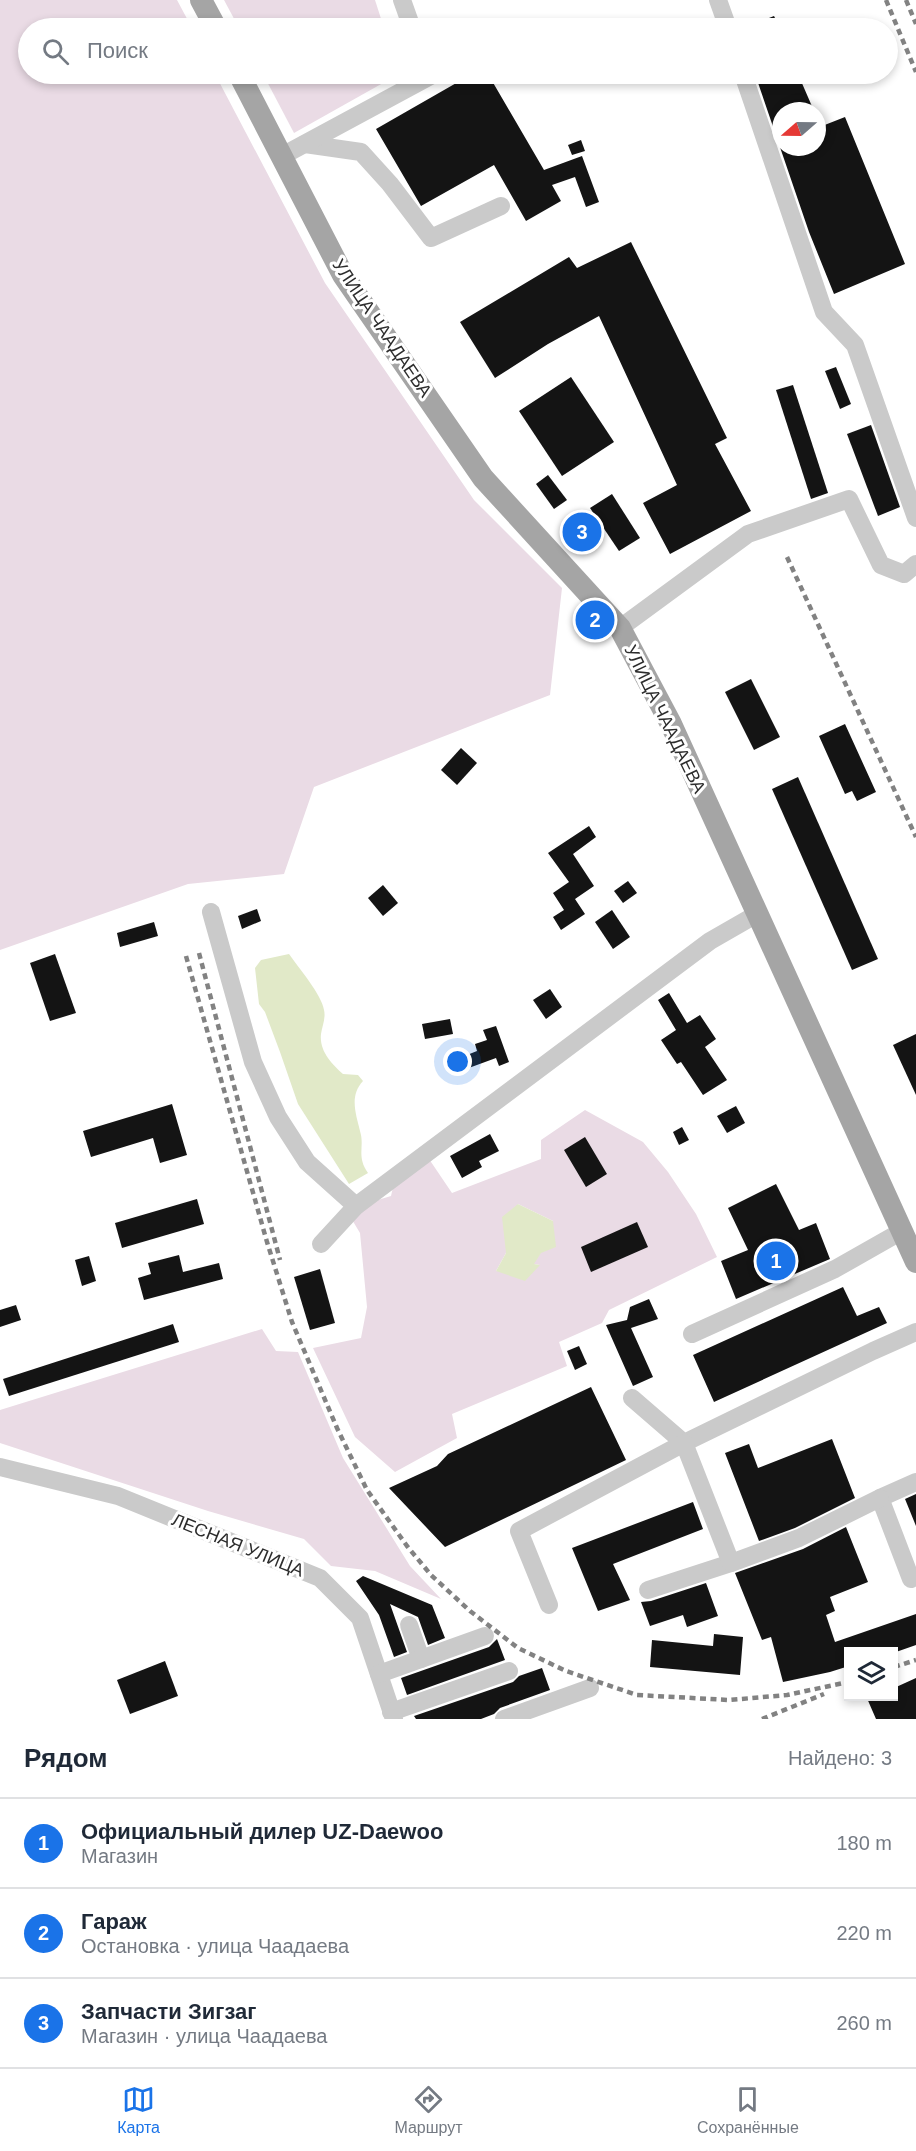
<!DOCTYPE html>
<html lang="ru">
<meta charset="utf-8">
<style>
:root{--surface:#fff;--page:#f2f2f3;--text:#1f2937;--muted:#747a83;--line:#e0e1e3;--accent:#1a73e8}
body{margin:0;font-family:Arial,sans-serif;background:var(--page);color:var(--text)}
.controls{position:absolute;right:18px;bottom:18px;display:grid;overflow:hidden;border-radius:0px;box-shadow:0 3px 9px #0003}
.controls button{width:54px;height:54px;display:grid;place-items:center;padding:0;border:0;border-bottom:2px solid var(--line);background:var(--surface);color:var(--text);font:30px sans-serif}
.compass{position:absolute;left:772px;top:102px;width:54px;height:54px;border-radius:50%;background:var(--surface);box-shadow:0 3px 9px #0003;rotate:250deg}
.you{position:absolute;left:458px;top:1062px;width:21px;height:21px;margin:-15px;border:4px solid #fff;border-radius:50%;background:#1a73e8;box-shadow:0 0 0 9px #1a73e833}
.badge{display:grid;place-items:center;width:39px;height:39px;border-radius:50%;background:var(--accent);color:#fff;font-size:20px;font-weight:700}
.pin{position:absolute;translate:-50% -50%;border:3px solid #fff;box-shadow:0 2px 6px #0006}
.list{margin:0;padding:0;list-style:none}
h2{display:flex;justify-content:space-between;align-items:center;height:78px;margin:0;padding:0 24px;font-size:26px}
h2 small{font-size:20px;font-weight:400;color:var(--muted)}
.list li{display:grid;grid-template-columns:39px 1fr auto;gap:18px;align-items:center;box-sizing:border-box;height:90px;padding:0 24px;border-top:2px solid var(--line)}
.list b{display:block;font-size:22px;white-space:nowrap}
.list p{margin:0;font-size:20px;white-space:nowrap;color:var(--muted)}
.list em{font-size:20px;font-style:normal;color:var(--muted)}
.icon{flex:none;width:33px;height:33px;fill:none;stroke:currentColor;stroke-width:2;stroke-linecap:round;stroke-linejoin:round}
.map{position:relative;flex:none;width:916px;height:1719px;overflow:hidden}
.search{position:absolute;background:var(--surface);box-shadow:0 3px 9px #0003;left:18px;right:18px;top:18px;height:66px;display:flex;align-items:center;gap:15px;box-sizing:border-box;padding:0 21px;border-radius:33px;color:var(--muted);font-size:22px}
.sheet{height:348px;background:var(--surface)}
nav{display:flex;justify-content:space-around;align-items:center;box-sizing:border-box;height:84px;border-top:2px solid var(--line);background:var(--surface);font-size:16px;color:var(--muted)}
nav a{display:grid;justify-items:center;gap:3px}
nav .on{color:var(--accent)}
.map>svg:first-child{display:block}
.green{fill:#eadbe5;fill-rule:evenodd}
.water{fill:#e1e9c8}
.building{fill:#141414}
.lines{fill:none;stroke-linecap:round;stroke-linejoin:round}
.minor{stroke:#cacaca;stroke-width:18}
.major{stroke:#a5a5a5;stroke-width:22}
.rail{stroke:#828282;stroke-width:4.5;stroke-dasharray:6 4.5;stroke-linecap:butt}
.labels{text-anchor:middle;dominant-baseline:central;stroke-width:6;stroke-linejoin:round;paint-order:stroke}
.street-label{font-size:18px;fill:#2d2d2d;stroke:#fff}
</style>
<div class="map">
<svg width="916" height="1719" viewBox="0 0 916 1719">
<rect width="100%" height="100%" fill="#fff"/>
<g class="green">
<path d="M0,0h177l15,28h-164v46h187l110,209 149,217 88,88 -12,107 -236,92 -30,87 -96,10 -188,66z"/>
<path d="M224,0h151l9,28h-145z"/>
<path d="M263,74h136l-105,59z"/>
<path d="M585,1110l58,32 25,30 28,42 21,43 -108,53 -7,13 -43,19 8,24 -115,48 5,24 -62,34 -40,-35 -42,-89 48,-10 6,-31 -7,-74 -9,-15 17,-15 23,-7 3,-13 35,-24 23,34 89,-34v-19zM518,1204l35,17 -12,31 -8,12 7,1 -44,6 10,-18z"/>
<path d="M262,1329l14,22 22,1 45,106 67,108 31,33 -66,-28 -44,-5 -27,-27 -96,-28 -208,-68v-33z"/>
</g>
<g class="water">
<path d="M289,954c9,13 33,41 35,56 2,8 -2,17 -3,24 -2,17 11,30 22,40l15,1 5,6c-14,15 -7,33 -3,50 5,16 -4,25 8,42l-19,11 -51,-80 -18,-52 -15,-40 -6,-8 -4,-36 6,-8z"/>
<path d="M518,1204l35,17 3,26 -15,6 -7,11 6,1 -15,16 -29,-10 10,-18 -4,-36z"/>
</g>
<g class="building">
<path d="M774,16l6,12h-36z"/>
<path d="M472,74h16l56,96 38,-14 17,46 -13,5 -11,-30 -23,8 9,16 -35,20 -32,-56 -73,41 -45,-77z"/>
<path d="M755,74h43l16,37h-33v36h36v-19l28,-11 60,147 -71,30 -25,-62z"/>
<path d="M581,140l4,11 -13,4 -4,-10z"/>
<path d="M631,242l96,196 -12,6 36,67 -81,43 -27,-51 34,-18 -78,-169 -51,28 -53,34 -35,-56 109,-65 8,11z"/>
<path d="M836,367l15,37 -11,5 -15,-38z"/>
<path d="M571,377l43,65 -52,34 -43,-65z"/>
<path d="M793,385l35,108 -17,6 -35,-109z"/>
<path d="M871,425l29,82 -22,9 -31,-82z"/>
<path d="M548,475l19,25 -13,9 -18,-25z"/>
<path d="M612,494l28,44 -21,13 -29,-43z"/>
<path d="M751,679l29,58 -26,13 -29,-58z"/>
<path d="M845,724l31,68 -19,9 -5,-10 -7,3 -26,-58z"/>
<path d="M461,748l16,15 -20,22 -16,-15z"/>
<path d="M798,777l80,182 -26,11 -80,-181z"/>
<path d="M589,826l7,11 -23,17 21,32 -19,13 10,15 -24,16 -8,-13 11,-7 -11,-17 16,-11 -21,-29z"/>
<path d="M628,881l9,12 -14,10 -9,-12z"/>
<path d="M383,885l15,18 -15,13 -15,-18z"/>
<path d="M257,909l4,12 -19,8 -4,-13z"/>
<path d="M612,910l18,27 -17,12 -18,-27z"/>
<path d="M154,922l4,14 -38,11 -3,-14z"/>
<path d="M55,954l21,59 -26,8 -20,-58z"/>
<path d="M550,989l12,18 -16,12 -13,-19z"/>
<path d="M669,993l18,30 13,-8 16,24 -11,8 22,33 -24,15 -22,-33 -4,2 -16,-24 15,-10 -18,-30z"/>
<path d="M450,1019l3,15 -28,5 -3,-15z"/>
<path d="M496,1026l13,36 -10,4 -3,-8 -30,11 -4,-12 15,-6 -2,-7 12,-4 -4,-10z"/>
<path d="M916,1034v61l-23,-50z"/>
<path d="M172,1104l15,51 -27,8 -7,-25 -62,19 -8,-26z"/>
<path d="M736,1106l9,17 -18,10 -10,-17z"/>
<path d="M682,1127l7,13 -10,5 -6,-13z"/>
<path d="M490,1134l9,17 -20,10 3,6 -20,11 -12,-22z"/>
<path d="M585,1137l22,37 -21,13 -22,-37z"/>
<path d="M776,1184l23,46 17,-7 14,36 -94,40 -15,-38 27,-11 -20,-42z"/>
<path d="M197,1199l7,25 -82,24 -7,-25z"/>
<path d="M637,1222l11,25 -57,25 -10,-25z"/>
<path d="M179,1255l4,17 36,-9 4,16 -79,21 -6,-22 13,-4 -3,-11z"/>
<path d="M89,1256l7,25 -14,5 -7,-26z"/>
<path d="M320,1269l15,54 -25,7 -16,-53z"/>
<path d="M843,1287l14,29 22,-9 8,16 -173,79 -21,-47z"/>
<path d="M649,1299l9,20 -27,9 22,49 -20,9 -27,-61 21,-5 3,-13z"/>
<path d="M16,1305l5,15 -21,7v-17z"/>
<path d="M173,1324l6,18 -170,54 -6,-17z"/>
<path d="M579,1346l8,18 -12,6 -8,-19z"/>
<path d="M591,1387l35,73 -181,87 -56,-59 48,-22 11,-12z"/>
<path d="M832,1439l23,59 -60,30 -36,13 -34,-88 24,-9 9,24z"/>
<path d="M916,1494v32l-11,-27z"/>
<path d="M693,1502l10,27 -90,35 17,36 -32,11 -26,-63z"/>
<path d="M846,1527l22,55 -38,15 5,14 -9,4 9,27 81,-28v31l-20,7h-47v14l-19,6 -47,10 -12,-45 -9,3 -27,-67 68,-24z"/>
<path d="M363,1576l69,29 13,33 -17,7 -10,-28 -28,-13 17,48 -13,5 -15,-42 -23,-34z"/>
<path d="M706,1583l12,33 -31,11 -4,-12 -33,11 -9,-24 10,-1z"/>
<path d="M714,1634l29,3 -3,38 -90,-8 2,-27 61,6z"/>
<path d="M497,1639l8,21 -98,35 -6,-17 88,-31z"/>
<path d="M165,1661l13,35 -48,18 -13,-34z"/>
<path d="M542,1668l8,22 -50,18 -6,6 -13,5h-65l-2,-3 99,-34 6,-6z"/>
<path d="M916,1678v41h-40l-10,-23h28v-8z"/>
</g>
<g class="lines">
<g class="minor">
<path d="M402,0l10,28"/>
<path d="M718,0l10,28"/>
<path d="M743,74l81,238 31,33 61,173"/>
<path d="M305,144l56,8 29,32 41,54 70,-32"/>
<path d="M282,156l152,-82"/>
<path d="M620,628l128,-94 101,-35 32,66 23,9 12,-10"/>
<path d="M211,912l42,150 25,55 29,45 49,44"/>
<path d="M321,1244l35,-38 354,-265 47,-27"/>
<path d="M692,1334l143,-65 67,-38"/>
<path d="M632,1398l52,45 189,-92 43,-19"/>
<path d="M0,1467l118,29 202,82 40,40 34,101"/>
<path d="M911,1579l-31,-81 36,-16"/>
<path d="M648,1590l83,-27"/>
<path d="M549,1605l-30,-74 165,-88 47,120 68,-25 81,-40"/>
<path d="M409,1625l12,34"/>
<path d="M379,1674l106,-38"/>
<path d="M391,1712l118,-41"/>
<path d="M504,1719l86,-31"/>
</g>
<g class="major">
<path d="M201,0l15,28"/>
<path d="M239,74l104,201 140,203 137,150 51,96 245,538"/>
</g>
<g class="rail">
<path d="M886,0l30,72"/>
<path d="M906,0l10,24"/>
<path d="M787,557l129,280"/>
<path d="M199,953l81,307"/>
<path d="M186,956l81,286 25,80 45,106 30,62 40,56 24,29 39,36 48,37 48,23 71,24 92,5 58,-5 61,-13"/>
<path d="M894,1667l22,-7"/>
<path d="M762,1719l62,-25"/>
</g>
</g>
<g class="labels">
<g class="street-label">
<text transform="translate(382 328) rotate(56)">УЛИЦА ЧААДАЕВА</text>
<text transform="translate(665 719) rotate(64)">УЛИЦА ЧААДАЕВА</text>
<text transform="translate(238 1545) rotate(22)">ЛЕСНАЯ УЛИЦА</text>
</g>
</g>
</svg>
<div class="controls">
<button><svg class="icon" aria-label="layers" viewBox="0 0 24 24"><path d="M12 4l9 5-9 5-9-5zM3 14l9 5 9-5"/></svg></button>
</div>
<svg class="compass" viewBox="-18 -18 36 36"><path d="M0-13l5 13h-10z" fill="#e53935"/><path d="M0 13l5-13h-10z" fill="#747a83"/></svg>
<div class="you"></div>
<div class="pin badge" style="left:776px;top:1261px">1</div>
<div class="pin badge" style="left:595px;top:620px">2</div>
<div class="pin badge" style="left:582px;top:532px">3</div>
<div class="search"><svg class="icon" aria-label="search" viewBox="0 0 24 24"><circle cx="10" cy="10" r="6"/><path d="M15 15l6 6"/></svg>Поиск</div>
</div>
<section class="sheet">
<h2>Рядом<small>Найдено: 3</small></h2>
<ul class="list">
<li><span class="badge">1</span><div><b>Официальный дилер UZ-Daewoo</b><p>Магазин</p></div><em>180 m</em></li>
<li><span class="badge">2</span><div><b>Гараж</b><p>Остановка · улица Чаадаева</p></div><em>220 m</em></li>
<li><span class="badge">3</span><div><b>Запчасти Зигзаг</b><p>Магазин · улица Чаадаева</p></div><em>260 m</em></li>
</ul>
</section>
<nav>
<a class="on"><svg class="icon" aria-label="map" viewBox="0 0 24 24"><path d="M3 6l6-2 6 2 6-2v14l-6 2-6-2-6 2zM9 4v14M15 6v14"/></svg>Карта</a>
<a><svg class="icon" aria-label="directions" viewBox="0 0 24 24"><path d="M12 3l9 9-9 9-9-9zM9 14v-3h6M13 9l2 2-2 2"/></svg>Маршрут</a>
<a><svg class="icon" aria-label="saved" viewBox="0 0 24 24"><path d="M7 4h10v16l-5-4-5 4z"/></svg>Сохранённые</a>
</nav>
